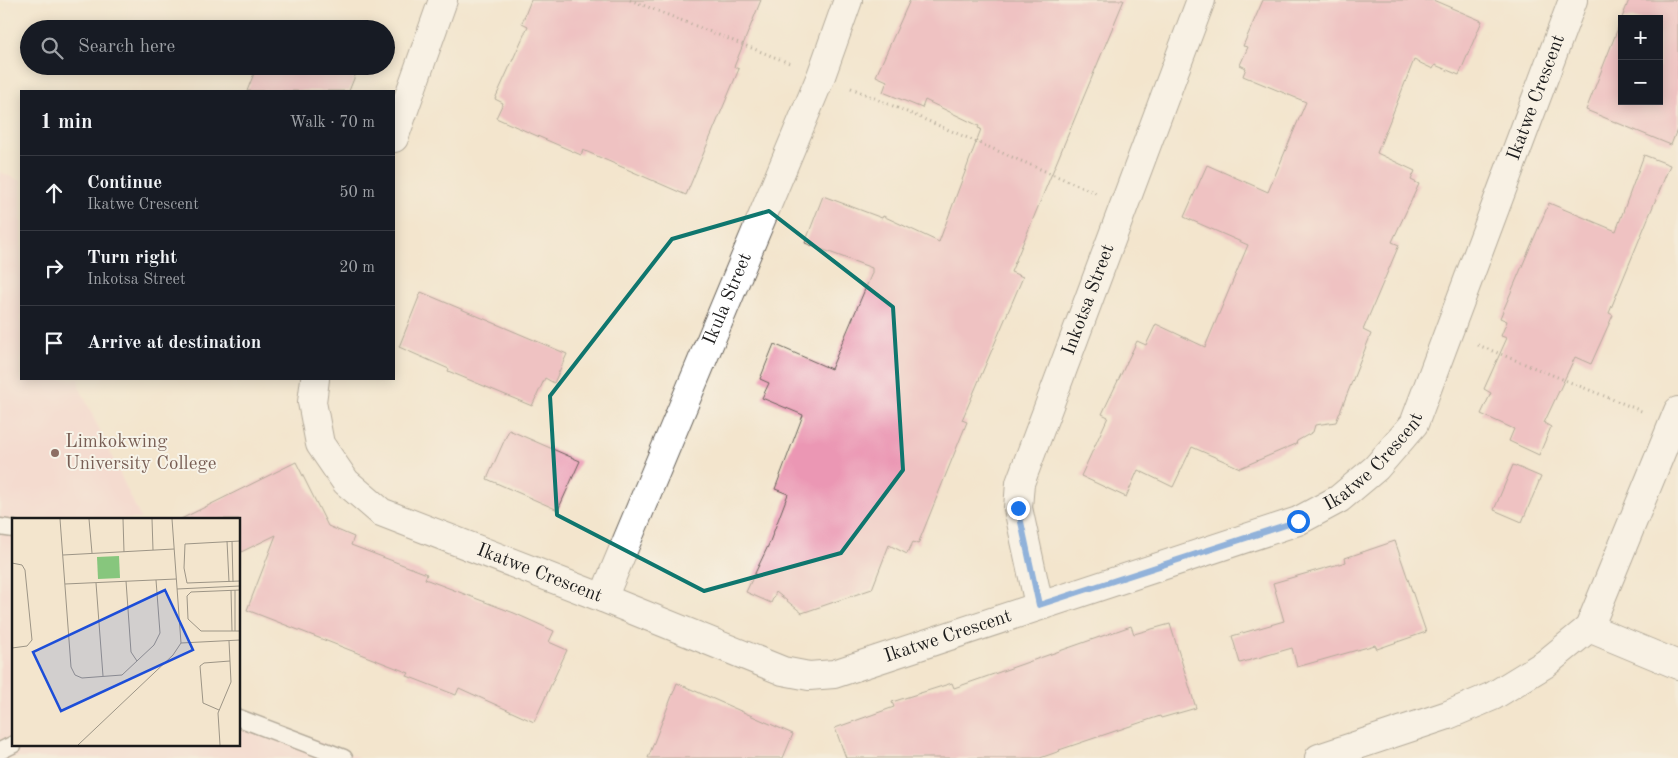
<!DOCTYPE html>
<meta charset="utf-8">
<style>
:root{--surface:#171b24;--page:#242831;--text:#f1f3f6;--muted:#9ea1a6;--line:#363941}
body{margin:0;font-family:"Old Standard TT",serif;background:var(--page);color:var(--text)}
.controls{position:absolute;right:15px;top:15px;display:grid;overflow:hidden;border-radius:0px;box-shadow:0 2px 12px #0003}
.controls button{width:45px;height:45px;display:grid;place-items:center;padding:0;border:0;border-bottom:1px solid var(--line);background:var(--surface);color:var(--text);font:25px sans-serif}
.stop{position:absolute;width:15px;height:15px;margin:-11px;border:4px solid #1a73e8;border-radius:50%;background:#fff}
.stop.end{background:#1a73e8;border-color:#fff;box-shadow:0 1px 5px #0008}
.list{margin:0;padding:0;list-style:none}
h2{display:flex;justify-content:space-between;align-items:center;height:65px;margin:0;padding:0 20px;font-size:21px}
h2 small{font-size:16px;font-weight:400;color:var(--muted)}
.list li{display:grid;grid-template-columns:32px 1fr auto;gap:15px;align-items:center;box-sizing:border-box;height:75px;padding:0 20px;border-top:1px solid var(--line)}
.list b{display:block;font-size:19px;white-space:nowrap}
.list p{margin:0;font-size:16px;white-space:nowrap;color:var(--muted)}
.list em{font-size:16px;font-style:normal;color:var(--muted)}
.icon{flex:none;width:28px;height:28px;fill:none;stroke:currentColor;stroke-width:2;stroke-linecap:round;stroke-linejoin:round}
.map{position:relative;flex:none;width:1678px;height:758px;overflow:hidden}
.search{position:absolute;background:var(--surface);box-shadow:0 2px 12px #0003;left:20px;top:20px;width:375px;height:55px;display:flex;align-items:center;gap:12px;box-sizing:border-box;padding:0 18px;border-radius:28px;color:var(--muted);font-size:19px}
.panel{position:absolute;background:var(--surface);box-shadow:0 2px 12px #0003;left:20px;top:90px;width:375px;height:290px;border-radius:0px}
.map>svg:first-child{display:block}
.built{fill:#f7cfd1}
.building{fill:#eb97b4;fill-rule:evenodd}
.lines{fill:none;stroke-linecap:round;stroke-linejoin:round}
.lane-casing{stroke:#67625a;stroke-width:19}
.street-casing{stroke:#67625a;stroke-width:30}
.path{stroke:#67625a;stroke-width:3;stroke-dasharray:1 4;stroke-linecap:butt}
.lane{stroke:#fff;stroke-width:16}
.street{stroke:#fff;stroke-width:28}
.route{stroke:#1a73e8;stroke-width:6}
.marked{fill:none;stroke:#0f766e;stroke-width:4;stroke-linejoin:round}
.education-dot{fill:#8d6e63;stroke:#f7f3e8;stroke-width:2}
.labels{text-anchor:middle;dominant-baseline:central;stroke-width:4;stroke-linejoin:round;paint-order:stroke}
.street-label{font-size:19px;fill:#1c1c1c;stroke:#f7f3e8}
.education-label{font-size:19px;fill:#785e54;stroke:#f7f3e8;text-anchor:start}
.inset-road{fill:none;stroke:#9d9586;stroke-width:1}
.view{fill:#1d4ed8;fill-opacity:0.15;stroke:#1d4ed8;stroke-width:2.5}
.inset-edge{fill:none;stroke:#1c1c1c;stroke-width:2.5}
</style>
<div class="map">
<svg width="1678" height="758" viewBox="0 0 1678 758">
<rect width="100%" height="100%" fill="#f7f3e8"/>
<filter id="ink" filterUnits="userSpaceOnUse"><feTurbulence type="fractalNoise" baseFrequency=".02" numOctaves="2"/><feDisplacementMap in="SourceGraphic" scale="10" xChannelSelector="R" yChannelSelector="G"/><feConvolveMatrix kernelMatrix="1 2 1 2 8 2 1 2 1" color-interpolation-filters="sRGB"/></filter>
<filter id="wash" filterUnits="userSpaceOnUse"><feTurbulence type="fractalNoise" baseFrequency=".0096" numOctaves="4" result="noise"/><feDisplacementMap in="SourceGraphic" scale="20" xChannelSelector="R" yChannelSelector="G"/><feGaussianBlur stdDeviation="1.12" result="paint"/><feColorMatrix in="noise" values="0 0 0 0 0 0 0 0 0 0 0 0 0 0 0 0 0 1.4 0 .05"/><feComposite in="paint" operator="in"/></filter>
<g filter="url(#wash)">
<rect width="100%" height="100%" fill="#f3e5cd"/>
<path class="built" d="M0,172l21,9v198h58v7l62,133h-127v225h225v-34l121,48h-360z"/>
<g id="blocks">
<g class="building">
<path d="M531,0h230l-27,67 5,2 -53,126 -103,-45 -2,5 -85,-37 7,-15 -8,-4 33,-73 -6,-3z"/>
<path d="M910,0h214l-113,272 12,5 -61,143 5,2 -49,122 -5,-2 -6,12 -18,-9 -17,44 -70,24 -26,-21 -5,11 -25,-11 23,-48 19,-50 -13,-5 28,-74 -41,-17 7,-15 -9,-4 14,-35 57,25 41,-96v-5l-67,-25 18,-47 59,22 1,-2 56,26 42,-113 -3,-1 1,-2 -54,-26 -3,8 -39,-16 4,-11 -11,-5z"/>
<path d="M1263,0h170l49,21 -23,54 -24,-10 -2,4 -19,-9 -37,93 38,18 -4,9 8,4 -27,58 7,3 -36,85 8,4 -35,88 -21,3 -2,7 -16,9 -1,3 -56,24 -48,-21 -19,40 -35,-17 -12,27 -45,-21 27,-59 -6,-3 35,-73 9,4 10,-21 49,23 43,-102 -64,-28 23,-52 61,27 38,-90 -63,-26 3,-8 -6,-3 8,-18 -5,-1z"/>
<path d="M1629,0h49v127l-7,18 -85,-35zM1622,19h37v82h-37z"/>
<path d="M255,66h104l-10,25h-102l8,-20 -2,-1z"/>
<path d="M1644,155l26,10 -61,148 4,2 -22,49 -16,-7 -31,66 7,4 -12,28 -30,-14 5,-12 -33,-15 10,-21 -7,-4 23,-51 -6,-2 6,-15 -7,-3 49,-115 67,28z"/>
<path d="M421,292l146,62 -13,29 -9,-5 -13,28 -84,-35 1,-2 -50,-22z"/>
<path d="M509,430l71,31 -22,49 -71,-31z"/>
<path d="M296,462l32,64 26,11 -3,8 76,29 -2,5 89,34 40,18 -5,11 18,8 -33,72 -75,-34 -3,7 -49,-19 2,-3 -162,-63 29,-75 -37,18v-34h-58z"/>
<path d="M1513,465l28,12 -19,45 -28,-12z"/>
<path d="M1395,541l31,91 -49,17 -2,-4 -78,22 -5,-19 -52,15 -8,-27 52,-15 -11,-38 73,-21 -1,-4z"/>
<path d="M1170,624l26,84 -35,10 -1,-2 -101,34 1,1 -20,7h-194l-11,-30 59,-21 -2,-5 60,-19 2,5 177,-62 3,8z"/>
<path d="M677,683l116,51 -10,24h-135z"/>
</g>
</g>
</g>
<g filter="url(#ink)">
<use href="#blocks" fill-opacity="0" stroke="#67625a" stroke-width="1"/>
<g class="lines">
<g class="lane-casing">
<g id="lane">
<path d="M0,527l14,2"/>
<path d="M239,718l105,40"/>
<path d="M0,751l14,-7"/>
</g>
</g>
<g class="street-casing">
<g id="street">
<path d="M394,138l49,-138"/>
<path id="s1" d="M315,379l-3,23 8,42 26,38 35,30 222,86 180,73 26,5 25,-2 464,-153 41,-22 37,-31 38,-44 159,-424"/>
<path id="s2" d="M603,598l218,-522 27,-76"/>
<path id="s3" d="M1039,605l-21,-97 2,-25 181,-483"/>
<path d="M1589,628l89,37"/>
<path d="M1319,758l129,-43 45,-19 52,-32 44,-36 89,-217"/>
</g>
</g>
<g class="path">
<path d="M630,0l162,64"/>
<path d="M851,88l245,105"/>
<path d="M1478,345l166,67"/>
</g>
<use href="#lane" class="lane"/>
<use href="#street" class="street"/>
</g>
</g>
<g class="lines" filter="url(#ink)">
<path class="route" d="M1018,508l21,97 259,-84"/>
</g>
<path d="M0 0H1678V758H0ZM769,211l124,96 10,163 -62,83 -137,38 -147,-76 -7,-119 122,-157z" fill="#f3e5cd" fill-opacity=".55" fill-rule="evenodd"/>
<path class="marked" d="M769,211l124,96 10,163 -62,83 -137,38 -147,-76 -7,-119 122,-157z"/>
<circle class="education-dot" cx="55" cy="453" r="5"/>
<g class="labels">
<g class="street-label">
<text stroke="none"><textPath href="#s1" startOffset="1632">Ikatwe Crescent</textPath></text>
<text stroke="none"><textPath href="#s3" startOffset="320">Inkotsa Street</textPath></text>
<text stroke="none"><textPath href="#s2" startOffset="324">Ikula Street</textPath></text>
<text stroke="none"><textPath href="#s1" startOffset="1228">Ikatwe Crescent</textPath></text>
<text stroke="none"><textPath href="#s1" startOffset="328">Ikatwe Crescent</textPath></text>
<text stroke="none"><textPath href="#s1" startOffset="762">Ikatwe Crescent</textPath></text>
</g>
<g class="education-label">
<text x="65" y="442">Limkokwing<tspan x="65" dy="22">University College</tspan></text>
</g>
</g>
<g transform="translate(12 518)">
<rect width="228" height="228" fill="#f3e5cd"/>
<path d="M107,38l1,22 -22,1 -1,-22z" fill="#87c67d"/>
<path class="inset-road" d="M48,1l11,148 4,8 7,3 40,-3 32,-30 6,-12 -4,-53M77,1l3,34M111,1l1,33M140,1l1,31M215,23l2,41M220,23l1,41M228,23l-55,3 -1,24 3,15 53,-2M51,37l111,-6M0,45l10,2 3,5 7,70 -5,6 -15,2M114,63l5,71 6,9M84,65l7,93M53,66l111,-5M165,71l63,-3M219,72l1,41M223,72v41M228,72l-49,2 -4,4 1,23 13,12h39M169,125l59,-3M207,192l-16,-7 -3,-37 4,-3 26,-2M66,227l95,-90 8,-12 -9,-124M208,227l-2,-32 13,-31 -2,-41"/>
<path class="view" d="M153,72l28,60 -132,61 -28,-59z"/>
<rect width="228" height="228" class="inset-edge"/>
</g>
</svg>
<div class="controls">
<button>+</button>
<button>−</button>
</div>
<div class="stop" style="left:1298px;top:521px"></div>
<div class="stop end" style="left:1018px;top:508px"></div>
<div class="search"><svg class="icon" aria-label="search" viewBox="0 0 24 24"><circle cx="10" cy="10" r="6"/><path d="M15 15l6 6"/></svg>Search here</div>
<section class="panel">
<h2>1 min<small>Walk · 70 m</small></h2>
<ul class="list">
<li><svg class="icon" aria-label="ahead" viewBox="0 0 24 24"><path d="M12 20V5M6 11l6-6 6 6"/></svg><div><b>Continue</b><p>Ikatwe Crescent</p></div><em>50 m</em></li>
<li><svg class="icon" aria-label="right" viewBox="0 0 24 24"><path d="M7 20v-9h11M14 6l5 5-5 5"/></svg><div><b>Turn right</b><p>Inkotsa Street</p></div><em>20 m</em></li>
<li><svg class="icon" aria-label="arrive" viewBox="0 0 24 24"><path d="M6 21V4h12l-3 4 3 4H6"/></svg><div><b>Arrive at destination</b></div></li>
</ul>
</section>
</div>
